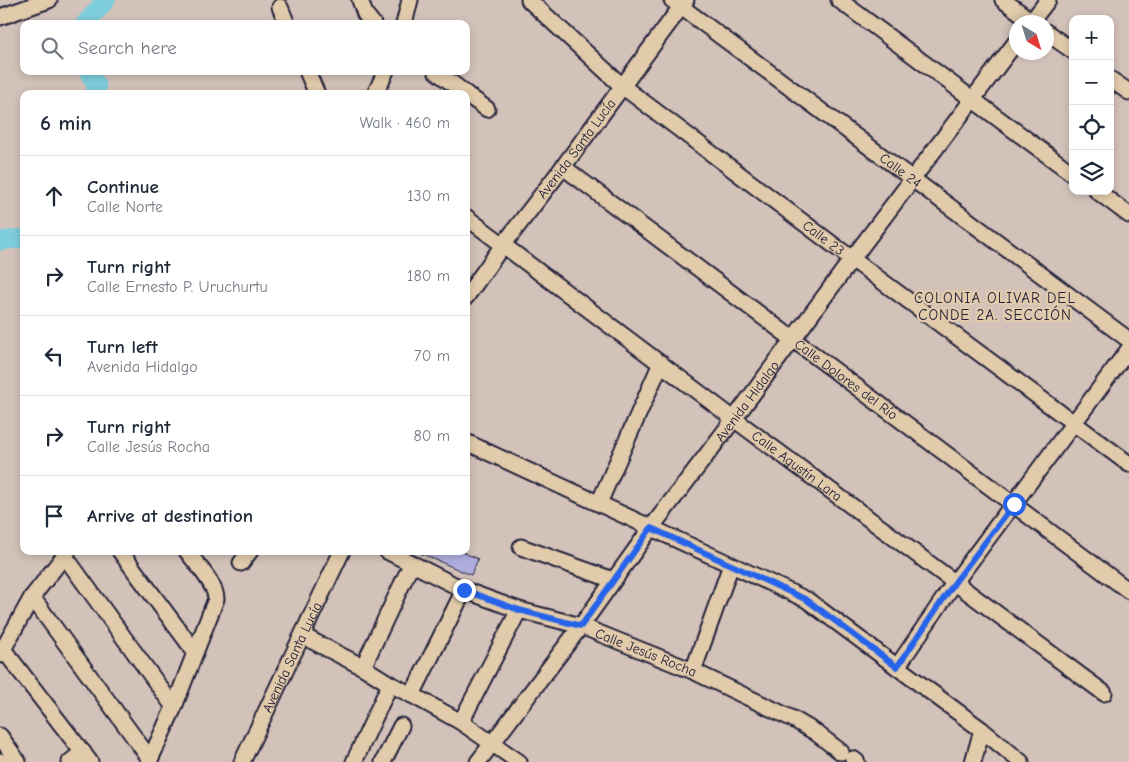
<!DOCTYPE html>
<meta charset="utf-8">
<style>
:root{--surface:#fff;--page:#f6f6f7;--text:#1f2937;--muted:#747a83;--line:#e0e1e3}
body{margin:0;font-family:"Comic Neue",sans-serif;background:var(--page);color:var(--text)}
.controls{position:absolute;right:15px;top:15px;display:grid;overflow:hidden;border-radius:10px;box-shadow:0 2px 8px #0003}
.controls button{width:45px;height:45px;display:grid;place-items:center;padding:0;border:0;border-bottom:1px solid var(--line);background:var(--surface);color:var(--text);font:25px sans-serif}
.compass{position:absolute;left:1009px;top:15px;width:45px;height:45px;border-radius:50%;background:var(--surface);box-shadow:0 2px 8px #0003;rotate:142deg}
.stop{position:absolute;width:15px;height:15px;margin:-11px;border:4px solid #2563eb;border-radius:50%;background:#fff}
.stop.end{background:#2563eb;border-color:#fff;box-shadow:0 1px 5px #0008}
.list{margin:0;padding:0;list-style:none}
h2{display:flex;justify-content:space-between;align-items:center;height:65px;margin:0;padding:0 20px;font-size:21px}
h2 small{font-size:16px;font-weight:400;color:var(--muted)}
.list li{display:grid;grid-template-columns:32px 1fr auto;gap:15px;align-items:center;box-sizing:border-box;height:80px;padding:0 20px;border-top:1px solid var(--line)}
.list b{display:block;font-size:19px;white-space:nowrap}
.list p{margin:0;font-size:16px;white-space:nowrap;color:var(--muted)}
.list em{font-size:16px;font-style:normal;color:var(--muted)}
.icon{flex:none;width:28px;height:28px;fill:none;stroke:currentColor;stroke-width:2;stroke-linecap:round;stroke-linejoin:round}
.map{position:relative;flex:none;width:1129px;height:762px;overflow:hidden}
.search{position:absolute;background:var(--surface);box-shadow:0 2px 8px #0003;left:20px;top:20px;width:450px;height:55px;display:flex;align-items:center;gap:12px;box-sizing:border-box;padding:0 18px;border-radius:10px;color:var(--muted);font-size:19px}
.panel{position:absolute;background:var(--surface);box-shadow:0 2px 8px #0003;left:20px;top:90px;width:450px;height:465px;border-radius:10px}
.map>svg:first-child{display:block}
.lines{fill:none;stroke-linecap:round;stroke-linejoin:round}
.river{stroke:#7ecddc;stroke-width:19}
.building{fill:#afadde;stroke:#22223b}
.minor-casing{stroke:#22223b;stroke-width:19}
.minor{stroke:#e2cbab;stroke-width:15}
.route{stroke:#2563eb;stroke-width:6}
.labels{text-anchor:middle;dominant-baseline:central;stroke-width:4.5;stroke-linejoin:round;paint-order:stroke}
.street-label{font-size:14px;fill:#22223b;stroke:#e2cbab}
.neighbourhood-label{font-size:15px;letter-spacing:1px;fill:#22223b;stroke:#e2cbab}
</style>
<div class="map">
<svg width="1129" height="762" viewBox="0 0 1129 762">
<rect width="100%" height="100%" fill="#d3c2ba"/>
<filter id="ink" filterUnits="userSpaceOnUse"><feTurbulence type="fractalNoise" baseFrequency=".02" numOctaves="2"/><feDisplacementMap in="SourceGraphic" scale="10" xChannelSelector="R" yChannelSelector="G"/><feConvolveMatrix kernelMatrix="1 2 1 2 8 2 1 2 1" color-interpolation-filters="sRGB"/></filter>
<g filter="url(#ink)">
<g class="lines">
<g class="river">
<path d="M85,24l21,-24"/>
<path d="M88,71l9,15 -2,8"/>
<path d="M0,241l24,-3"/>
</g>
</g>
<path class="building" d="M415,551h45l18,8 -7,16z"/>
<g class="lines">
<g class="minor-casing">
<g id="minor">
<path d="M360,0l5,14 8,10"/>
<path id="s1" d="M529,0l93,86 230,173 277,205"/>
<path id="s2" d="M672,0l457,340"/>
<path d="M839,0l234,174"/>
<path d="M1003,0l30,22"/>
<path d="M280,7l7,17"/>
<path d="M0,17l49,-17"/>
<path d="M1031,22l17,-22"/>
<path d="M404,24l6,-24"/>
<path d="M1046,32l27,19"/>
<path d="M307,71l10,23"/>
<path d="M436,71l30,23"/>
<path d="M1110,79l19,13"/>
<path d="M375,94l11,-23"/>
<path d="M466,94l21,15"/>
<path id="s3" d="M563,167l566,424"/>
<path d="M1097,191l32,24"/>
<path id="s4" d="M466,217l268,202 370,274"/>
<path id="s5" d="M466,297l37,-52 60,-78 123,-167"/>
<path d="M466,442l341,158 175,130 39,32"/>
<path d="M599,503l62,-140"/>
<path d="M521,547l92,33"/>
<path d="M120,551l75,101"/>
<path id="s6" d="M387,551l77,39 55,20 62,16 112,45 100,48 22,13 26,20"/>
<path d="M64,555l110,152"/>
<path d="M241,563l9,-12"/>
<path d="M32,597l118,162"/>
<path d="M303,636l60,31 27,17 22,11 49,27 58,40"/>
<path d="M3,649l87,113"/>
<path d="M0,655l32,-58 36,-46"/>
<path d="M363,667l48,-102"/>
<path d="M897,667l58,-85 174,-233"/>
<path d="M693,671l38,-106"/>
<path d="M412,695l52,-105"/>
<path d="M461,722l58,-112"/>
<path d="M0,736l18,26"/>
<path d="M853,759l4,3"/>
<path d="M0,761l1,1"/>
<path d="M70,762l13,-10"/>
<path d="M149,762l25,-55 42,-108c0,-15 -20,-35 -29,-48"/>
<path id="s7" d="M242,762l100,-211"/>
<path d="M354,762l36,-78"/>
<path d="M383,762l18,-36"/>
<path id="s8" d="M478,762l103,-136 70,-98 83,-109 118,-160 164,-217"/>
<path d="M973,762l9,-32"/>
</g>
</g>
<use href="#minor" class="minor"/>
</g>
</g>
<g class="lines" filter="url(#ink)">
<path class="route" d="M464,590l55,20 62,16 70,-98 156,72 90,67 58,-85 59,-78"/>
</g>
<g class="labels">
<g class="street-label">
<text stroke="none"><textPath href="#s5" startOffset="185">Avenida Santa Lucía</textPath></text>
<text stroke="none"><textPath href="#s2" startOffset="285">Calle 24</textPath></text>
<text stroke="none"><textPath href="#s1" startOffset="379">Calle 23</textPath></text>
<text stroke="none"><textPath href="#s3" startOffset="354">Calle Dolores del Río</textPath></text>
<text stroke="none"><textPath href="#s8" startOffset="450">Avenida Hidalgo</textPath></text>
<text stroke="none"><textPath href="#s4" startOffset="414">Calle Agustín Lara</textPath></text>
<text stroke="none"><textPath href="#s6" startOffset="279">Calle Jesús Rocha</textPath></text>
<text stroke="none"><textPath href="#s7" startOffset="116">Avenida Santa Lucía</textPath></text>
</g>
<g class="neighbourhood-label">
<text x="995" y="298">COLONIA OLIVAR DEL<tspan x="995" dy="17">CONDE 2A. SECCIÓN</tspan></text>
</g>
</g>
</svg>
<div class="controls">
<button>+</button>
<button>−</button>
<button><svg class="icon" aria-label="locate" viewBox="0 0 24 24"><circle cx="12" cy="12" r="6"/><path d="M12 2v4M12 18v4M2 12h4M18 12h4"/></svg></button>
<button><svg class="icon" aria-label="layers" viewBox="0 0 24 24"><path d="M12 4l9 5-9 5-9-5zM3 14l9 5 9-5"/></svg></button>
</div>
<svg class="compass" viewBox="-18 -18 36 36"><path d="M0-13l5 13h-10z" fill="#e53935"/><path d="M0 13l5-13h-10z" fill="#747a83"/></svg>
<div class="stop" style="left:1014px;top:504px"></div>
<div class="stop end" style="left:464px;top:590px"></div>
<div class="search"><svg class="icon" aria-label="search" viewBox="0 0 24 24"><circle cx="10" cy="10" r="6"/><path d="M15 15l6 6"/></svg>Search here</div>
<section class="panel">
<h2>6 min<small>Walk · 460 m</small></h2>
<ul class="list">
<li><svg class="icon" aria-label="ahead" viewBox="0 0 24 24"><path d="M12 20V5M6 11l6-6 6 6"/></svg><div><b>Continue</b><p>Calle Norte</p></div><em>130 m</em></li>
<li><svg class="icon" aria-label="right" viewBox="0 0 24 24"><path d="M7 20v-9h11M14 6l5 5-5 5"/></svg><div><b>Turn right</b><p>Calle Ernesto P. Uruchurtu</p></div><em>180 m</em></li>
<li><svg class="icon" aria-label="left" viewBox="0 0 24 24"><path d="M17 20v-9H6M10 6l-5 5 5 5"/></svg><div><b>Turn left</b><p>Avenida Hidalgo</p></div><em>70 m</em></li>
<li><svg class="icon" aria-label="right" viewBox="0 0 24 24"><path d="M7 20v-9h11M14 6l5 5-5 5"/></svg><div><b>Turn right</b><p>Calle Jesús Rocha</p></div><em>80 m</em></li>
<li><svg class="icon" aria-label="arrive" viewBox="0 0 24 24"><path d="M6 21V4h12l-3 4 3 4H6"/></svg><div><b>Arrive at destination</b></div></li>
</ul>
</section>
</div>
